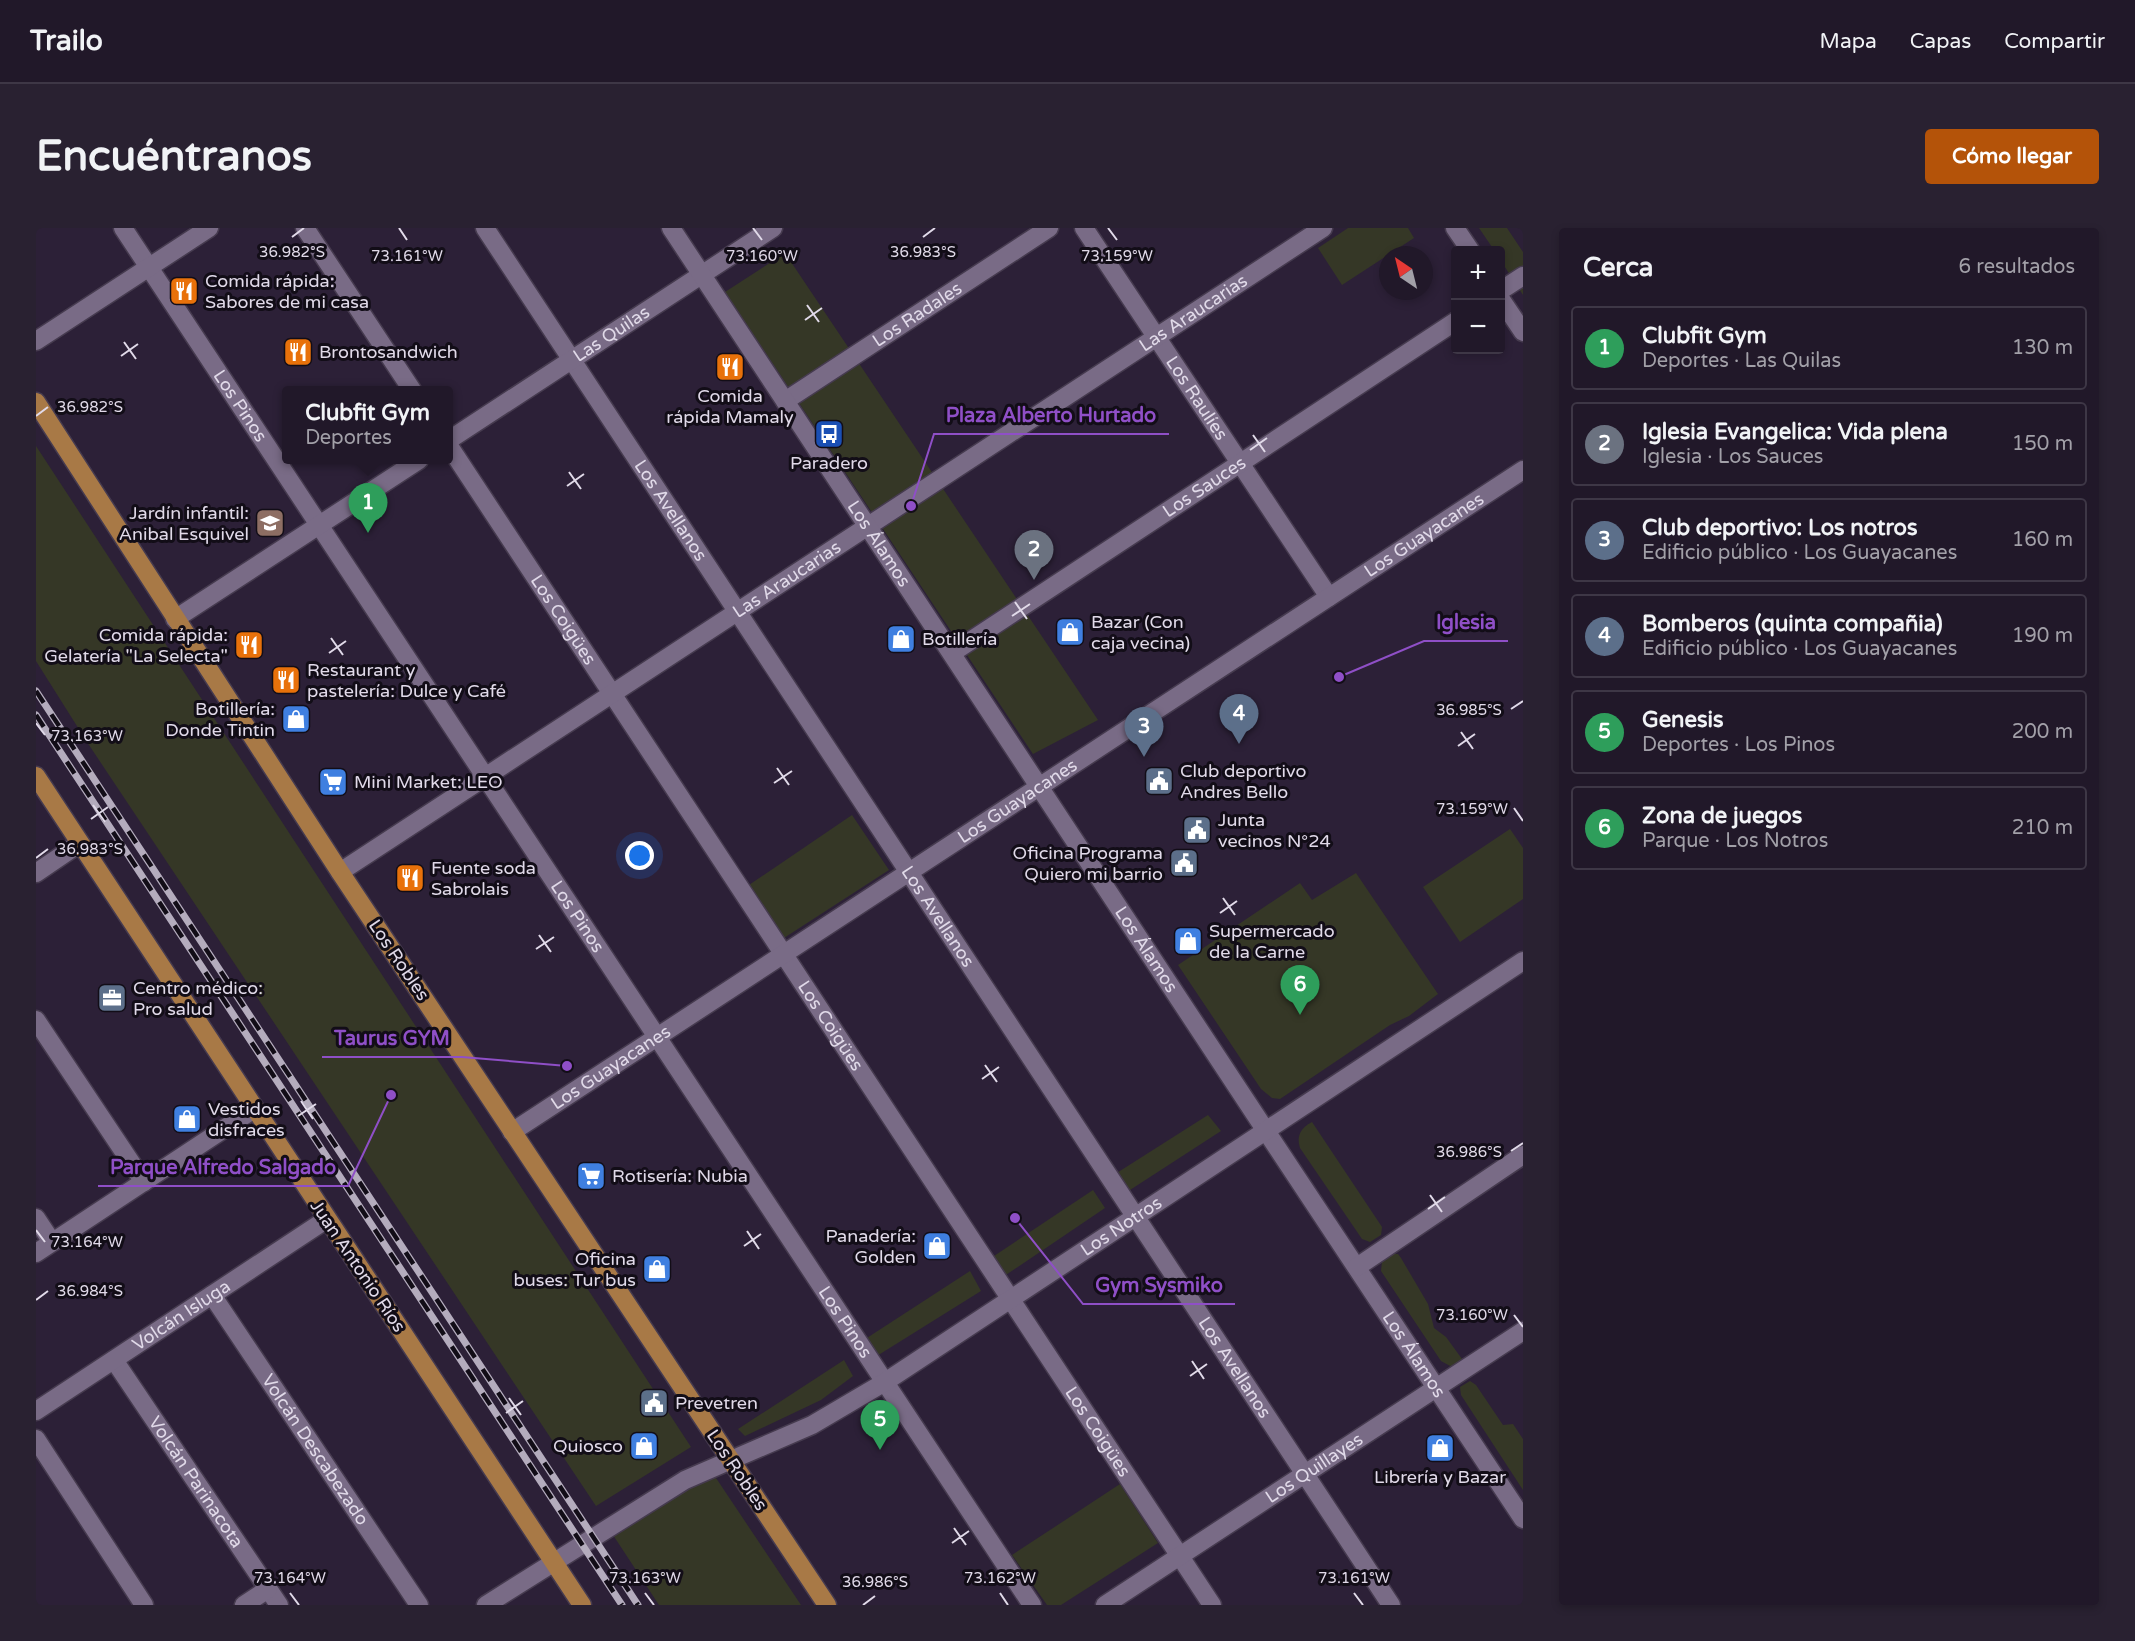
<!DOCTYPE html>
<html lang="es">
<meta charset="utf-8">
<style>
:root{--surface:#211829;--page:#292131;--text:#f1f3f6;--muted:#a2a0a8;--line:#3e3746;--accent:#b45309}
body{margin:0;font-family:"Varela Round",sans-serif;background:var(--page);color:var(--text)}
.controls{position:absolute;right:18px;top:18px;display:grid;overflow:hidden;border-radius:6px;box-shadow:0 3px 9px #0003}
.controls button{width:54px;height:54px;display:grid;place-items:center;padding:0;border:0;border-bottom:2px solid var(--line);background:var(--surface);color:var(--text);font:30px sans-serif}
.compass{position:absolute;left:1343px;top:18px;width:54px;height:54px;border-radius:50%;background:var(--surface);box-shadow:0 3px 9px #0003;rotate:325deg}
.you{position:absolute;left:604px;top:628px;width:21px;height:21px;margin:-15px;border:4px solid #fff;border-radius:50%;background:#1a73e8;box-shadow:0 0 0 9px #1a73e833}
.badge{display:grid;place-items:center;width:39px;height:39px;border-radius:50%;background:var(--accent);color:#fff;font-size:20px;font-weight:700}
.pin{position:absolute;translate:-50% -50px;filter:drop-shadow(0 2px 3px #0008)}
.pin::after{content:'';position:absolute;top:32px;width:21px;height:18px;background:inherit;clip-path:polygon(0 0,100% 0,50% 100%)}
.popup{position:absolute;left:246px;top:158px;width:171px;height:78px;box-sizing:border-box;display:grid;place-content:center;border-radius:6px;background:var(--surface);filter:drop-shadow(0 2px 4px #0005);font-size:20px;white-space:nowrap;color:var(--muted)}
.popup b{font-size:22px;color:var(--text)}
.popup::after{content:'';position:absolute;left:50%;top:100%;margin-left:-12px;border:12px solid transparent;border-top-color:var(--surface)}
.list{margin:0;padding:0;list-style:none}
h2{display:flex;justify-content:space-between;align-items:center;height:78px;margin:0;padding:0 24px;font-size:26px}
h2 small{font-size:20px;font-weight:400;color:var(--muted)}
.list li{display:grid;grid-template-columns:39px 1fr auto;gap:18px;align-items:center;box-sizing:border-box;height:84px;margin:0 12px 12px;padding:0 12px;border:2px solid var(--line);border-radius:6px}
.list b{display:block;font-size:22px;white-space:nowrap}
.list p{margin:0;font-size:20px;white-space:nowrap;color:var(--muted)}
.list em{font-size:20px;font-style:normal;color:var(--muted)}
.map{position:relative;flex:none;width:1487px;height:1377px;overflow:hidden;border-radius:6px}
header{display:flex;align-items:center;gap:36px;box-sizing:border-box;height:84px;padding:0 30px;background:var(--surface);border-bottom:2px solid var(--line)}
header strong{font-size:28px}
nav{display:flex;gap:33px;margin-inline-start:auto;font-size:21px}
.intro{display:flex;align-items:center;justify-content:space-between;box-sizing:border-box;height:144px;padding:0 36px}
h1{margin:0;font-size:42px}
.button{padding:15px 27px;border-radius:6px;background:var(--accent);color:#fff;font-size:21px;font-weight:700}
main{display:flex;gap:36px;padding:0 36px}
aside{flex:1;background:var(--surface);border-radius:6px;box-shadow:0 3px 9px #0003}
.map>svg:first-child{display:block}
.green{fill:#353726}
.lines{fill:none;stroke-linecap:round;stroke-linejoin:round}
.minor-casing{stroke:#463b4f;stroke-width:21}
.tertiary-casing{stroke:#463b4f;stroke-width:21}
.primary-casing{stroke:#463b4f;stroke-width:21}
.minor{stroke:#796b86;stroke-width:18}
.tertiary{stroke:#796b86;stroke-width:18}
.primary{stroke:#a87946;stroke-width:18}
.rail-casing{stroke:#b4acbd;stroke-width:7}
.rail{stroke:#120d17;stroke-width:4.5;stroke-dasharray:14;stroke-linecap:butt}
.ticks{fill:none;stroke:#e1dae9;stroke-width:2}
.labels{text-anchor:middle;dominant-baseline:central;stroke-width:6;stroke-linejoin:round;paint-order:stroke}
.poi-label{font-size:18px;fill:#e1dae9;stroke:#120d17;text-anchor:start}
.street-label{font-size:18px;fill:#e1dae9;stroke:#120d17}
.ticks-label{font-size:15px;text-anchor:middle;fill:#e1dae9;stroke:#120d17;stroke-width:6;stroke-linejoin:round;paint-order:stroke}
.leader{fill:none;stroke:#8f4fc7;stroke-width:2}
.callout-dot{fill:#8f4fc7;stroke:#120d17;stroke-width:2}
.callout-label{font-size:20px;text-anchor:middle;font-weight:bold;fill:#8f4fc7;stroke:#120d17;stroke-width:6;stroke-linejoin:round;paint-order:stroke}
</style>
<header>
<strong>Trailo</strong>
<nav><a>Mapa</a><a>Capas</a><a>Compartir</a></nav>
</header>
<div class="intro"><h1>Encuéntranos</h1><a class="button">Cómo llegar</a></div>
<main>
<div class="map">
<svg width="1487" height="1377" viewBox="0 0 1487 1377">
<rect width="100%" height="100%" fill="#2c2037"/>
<g class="green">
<path d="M1312,0h60l6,10 -72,47 -24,-37z"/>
<path d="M1443,0h28l16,24v43l-22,-34 -1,-11h-6z"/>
<path d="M749,25l313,467 -65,34 -308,-462z"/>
<path d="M0,218l655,1001 -95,59 -509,-764 -51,-81z"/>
<path d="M816,587l37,55 -105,68 -38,-51z"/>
<path d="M1474,601l13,19v51l-63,43 -37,-55z"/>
<path d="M1320,645l82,121 -29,22 -19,9 -110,74 -8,-1 -11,-9 -83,-124 122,-82 12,17z"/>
<path d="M1172,887l13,16 -108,70 -12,-18z"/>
<path d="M1276,894l70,105 -1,8 -11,7 -8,-3 -62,-91c-4,-13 1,-20 12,-26z"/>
<path d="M1057,962l12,18 -111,75 -12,-19z"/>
<path d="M1357,1026h5l3,4 27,46 6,24 12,9 16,22 -10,8 -11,-6 -60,-90 1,-10z"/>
<path d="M934,1043l11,20 -117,73 -11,-17z"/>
<path d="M808,1132l9,16 -32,24 -76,36 -7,-7z"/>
<path d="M1434,1153l6,4 27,40 10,-1 10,15v51l-62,-95 -1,-8z"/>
<path d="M680,1250l85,127h-142l-46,-70 77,-50z"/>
<path d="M1084,1256l38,59 -97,62h-14l-35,-50z"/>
</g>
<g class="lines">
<g class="minor-casing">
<g id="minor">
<path id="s1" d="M87,0l909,1377"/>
<path d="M269,0l107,162"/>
<path id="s2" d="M449,0l906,1377"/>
<path id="s3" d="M1048,0l245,369"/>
<path d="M1419,0l15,22"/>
<path d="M1464,63l23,-15"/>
<path d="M1464,70l23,34"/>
<path id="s4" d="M749,173l264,-173"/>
<path id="s5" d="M413,212l324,-212"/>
<path id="s6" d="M413,218l763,1159"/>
<path d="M139,391l244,-159"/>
<path id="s7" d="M916,425l504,-332"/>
<path id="s8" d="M304,644l983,-644"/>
<path d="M0,645l44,-30"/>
<path d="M0,792l108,162"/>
<path id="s9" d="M1230,903l257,388"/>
<path id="s10" d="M476,904l1011,-662"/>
<path d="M0,990l16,24"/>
<path d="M0,1025l218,-144"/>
<path d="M1321,1039l166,-112"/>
<path id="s11" d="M176,1067l207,310"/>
<path id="s12" d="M78,1132l165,245"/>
<path id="s13" d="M0,1183l291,-192"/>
<path d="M0,1211l108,166"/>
<path d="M208,1377l24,-16"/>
<path id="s14" d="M1069,1377l418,-274"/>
</g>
</g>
<g class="tertiary-casing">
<g id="tertiary">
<path id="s15" d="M635,0l595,903"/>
<path d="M0,113l173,-113"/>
<path id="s16" d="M450,1377l199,-125 127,-55 73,-43 638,-421"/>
</g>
</g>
<g class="primary-casing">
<g id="primary">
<path d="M0,174l304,470 487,733"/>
<path d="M0,548l546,829"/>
</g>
</g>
<use href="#minor" class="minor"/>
<use href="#tertiary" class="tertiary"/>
<use href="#primary" class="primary"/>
<g class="rail-casing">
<g id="rail">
<path d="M0,463l602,914"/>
<path d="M0,487l586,890"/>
</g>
</g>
<use href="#rail" class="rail"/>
</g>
<path class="ticks" d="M363,0l8,12M717,0l9,12M1072,0l9,12M256,9l12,-9M887,9l12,-9M771,77l12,17M769,92l17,-12M88,114l12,17M85,128l17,-12M0,188l12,-9M1217,207l12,17M1214,222l17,-12M533,244l12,17M531,258l17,-12M979,374l12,17M976,388l18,-12M295,410l12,17M293,425l17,-12M1475,481l12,-8M0,495l9,12M1425,504l12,17M1422,518l17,-12M741,540l12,17M738,555l18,-12M57,577l12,17M1478,580l9,13M55,591l17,-12M0,630l12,-9M1187,670l12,17M1184,685l17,-12M503,707l12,17M500,721l18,-12M949,837l12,17M946,851l17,-12M265,873l12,18M262,888l18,-12M1475,923l12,-8M1394,967l12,17M1392,981l17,-12M0,1002l9,12M711,1003l12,18M708,1018l17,-12M0,1072l12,-9M1478,1087l9,12M1156,1133l12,18M1154,1148l17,-12M473,1170l12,17M470,1185l17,-12M918,1300l12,17M916,1315l17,-12M254,1365l9,12M609,1365l9,12M964,1365l8,12M1318,1365l9,12M827,1377l12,-9"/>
<defs>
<g id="restaurant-square" transform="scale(1.5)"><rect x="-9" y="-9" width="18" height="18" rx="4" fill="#e8710a" stroke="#120d17"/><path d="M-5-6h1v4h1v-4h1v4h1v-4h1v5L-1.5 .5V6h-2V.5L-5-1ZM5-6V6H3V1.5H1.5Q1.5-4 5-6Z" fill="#fff"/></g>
<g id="bus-square" transform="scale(1.5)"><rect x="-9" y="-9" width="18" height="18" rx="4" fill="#1a4fb4" stroke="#120d17"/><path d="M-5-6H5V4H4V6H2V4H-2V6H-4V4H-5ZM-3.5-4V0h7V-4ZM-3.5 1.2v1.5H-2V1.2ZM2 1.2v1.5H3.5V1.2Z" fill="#fff"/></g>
<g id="school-square" transform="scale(1.5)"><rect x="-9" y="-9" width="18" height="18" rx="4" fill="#8d6e63" stroke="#120d17"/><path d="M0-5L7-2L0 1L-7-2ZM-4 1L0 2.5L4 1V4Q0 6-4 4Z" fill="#fff"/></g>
<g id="shop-square" transform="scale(1.5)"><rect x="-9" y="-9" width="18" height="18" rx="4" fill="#3f7fe0" stroke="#120d17"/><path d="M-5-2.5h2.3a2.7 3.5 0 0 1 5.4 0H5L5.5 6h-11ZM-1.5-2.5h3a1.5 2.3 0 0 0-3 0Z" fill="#fff"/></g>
<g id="civic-square" transform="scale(1.5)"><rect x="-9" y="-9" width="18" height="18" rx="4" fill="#5c6f8a" stroke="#120d17"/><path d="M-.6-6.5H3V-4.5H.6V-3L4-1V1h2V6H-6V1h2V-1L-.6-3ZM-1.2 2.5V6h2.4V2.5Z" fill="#fff"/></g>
<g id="supermarket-square" transform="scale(1.5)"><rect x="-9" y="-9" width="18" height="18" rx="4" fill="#3f7fe0" stroke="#120d17"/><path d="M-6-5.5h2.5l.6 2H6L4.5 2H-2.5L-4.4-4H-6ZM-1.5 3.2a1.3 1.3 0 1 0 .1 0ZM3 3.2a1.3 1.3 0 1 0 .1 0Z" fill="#fff"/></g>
<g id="office-square" transform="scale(1.5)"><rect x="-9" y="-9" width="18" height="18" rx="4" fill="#5c6f8a" stroke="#120d17"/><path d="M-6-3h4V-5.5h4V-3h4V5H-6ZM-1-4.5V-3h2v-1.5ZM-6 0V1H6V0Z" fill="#fff"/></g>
</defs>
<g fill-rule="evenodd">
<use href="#restaurant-square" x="148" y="63"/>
<use href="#restaurant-square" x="262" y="124"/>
<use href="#restaurant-square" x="694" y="139"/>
<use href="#bus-square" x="793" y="206"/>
<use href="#school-square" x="234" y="295"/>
<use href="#shop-square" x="1034" y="404"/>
<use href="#shop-square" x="865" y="411"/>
<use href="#restaurant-square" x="213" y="417"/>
<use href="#restaurant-square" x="250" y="452"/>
<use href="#shop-square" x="260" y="491"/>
<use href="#civic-square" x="1123" y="553"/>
<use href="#supermarket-square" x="297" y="554"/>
<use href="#civic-square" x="1161" y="602"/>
<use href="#civic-square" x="1148" y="635"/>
<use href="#restaurant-square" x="374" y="650"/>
<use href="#shop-square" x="1152" y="713"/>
<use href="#office-square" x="76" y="770"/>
<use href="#shop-square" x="151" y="891"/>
<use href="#supermarket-square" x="555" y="948"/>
<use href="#shop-square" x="901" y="1018"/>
<use href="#shop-square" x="621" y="1041"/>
<use href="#civic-square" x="618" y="1175"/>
<use href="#shop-square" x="608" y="1218"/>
<use href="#shop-square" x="1404" y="1220"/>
</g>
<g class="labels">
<g class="poi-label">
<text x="169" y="53">Comida rápida:<tspan x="169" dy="21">Sabores de mi casa</tspan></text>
<text x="283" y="124">Brontosandwich</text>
<text x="694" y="168" text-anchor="middle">Comida<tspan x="694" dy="21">rápida Mamaly</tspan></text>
<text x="793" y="235" text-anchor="middle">Paradero</text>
<text x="213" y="285" text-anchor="end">Jardín infantil:<tspan x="213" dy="21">Anibal Esquivel</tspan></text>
<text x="1055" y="394">Bazar (Con<tspan x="1055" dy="21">caja vecina)</tspan></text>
<text x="192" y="407" text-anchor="end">Comida rápida:<tspan x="192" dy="21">Gelatería "La Selecta"</tspan></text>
<text x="886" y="411">Botillería</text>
<text x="271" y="442">Restaurant y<tspan x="271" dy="21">pastelería: Dulce y Café</tspan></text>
<text x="239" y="481" text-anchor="end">Botillería:<tspan x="239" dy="21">Donde Tintin</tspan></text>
<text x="1144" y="543">Club deportivo<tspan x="1144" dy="21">Andres Bello</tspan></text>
<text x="318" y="554">Mini Market: LEO</text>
<text x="1182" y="592">Junta<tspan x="1182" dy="21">vecinos N°24</tspan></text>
<text x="1127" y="625" text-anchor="end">Oficina Programa<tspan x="1127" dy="21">Quiero mi barrio</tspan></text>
<text x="395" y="640">Fuente soda<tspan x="395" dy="21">Sabrolais</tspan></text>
<text x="1173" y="703">Supermercado<tspan x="1173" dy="21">de la Carne</tspan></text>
<text x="97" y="760">Centro médico:<tspan x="97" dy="21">Pro salud</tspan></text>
<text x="172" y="881">Vestidos<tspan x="172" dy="21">disfraces</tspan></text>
<text x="576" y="948">Rotisería: Nubia</text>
<text x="880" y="1008" text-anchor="end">Panadería:<tspan x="880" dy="21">Golden</tspan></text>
<text x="600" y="1031" text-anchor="end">Oficina<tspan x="600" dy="21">buses: Tur bus</tspan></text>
<text x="639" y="1175">Prevetren</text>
<text x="587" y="1218" text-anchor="end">Quiosco</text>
<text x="1404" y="1249" text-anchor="middle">Librería y Bazar</text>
</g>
<g class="street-label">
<text stroke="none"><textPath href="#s8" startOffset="1020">Las Araucarias</textPath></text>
<text stroke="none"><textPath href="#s4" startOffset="158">Los Radales</textPath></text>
<text stroke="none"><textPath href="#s5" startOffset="194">Las Quilas</textPath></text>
<text stroke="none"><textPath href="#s3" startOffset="204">Los Raulíes</textPath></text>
<text stroke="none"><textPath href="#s1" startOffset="213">Los Pinos</textPath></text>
<text stroke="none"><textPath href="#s7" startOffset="302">Los Sauces</textPath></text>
<text stroke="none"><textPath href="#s2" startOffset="338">Los Avellanos</textPath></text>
<text stroke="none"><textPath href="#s10" startOffset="1090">Los Guayacanes</textPath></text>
<text stroke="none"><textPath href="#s15" startOffset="378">Los Álamos</textPath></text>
<text stroke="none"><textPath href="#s8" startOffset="534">Las Araucarias</textPath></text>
<text stroke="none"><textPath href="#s6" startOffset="208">Los Coigües</textPath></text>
<text stroke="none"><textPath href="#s10" startOffset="604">Los Guayacanes</textPath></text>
<text stroke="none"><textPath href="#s1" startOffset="825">Los Pinos</textPath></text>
<text stroke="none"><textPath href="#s2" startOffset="824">Los Avellanos</textPath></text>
<text stroke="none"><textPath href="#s15" startOffset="864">Los Álamos</textPath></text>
<text transform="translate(363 732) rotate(56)">Los Robles</text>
<text stroke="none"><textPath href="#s6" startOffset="694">Los Coigües</textPath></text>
<text stroke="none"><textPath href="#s10" startOffset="118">Los Guayacanes</textPath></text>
<text stroke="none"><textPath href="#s16" startOffset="741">Los Notros</textPath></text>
<text transform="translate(322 1038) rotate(56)">Juan Antonio Ríos</text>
<text stroke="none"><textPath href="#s13" startOffset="174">Volcán Isluga</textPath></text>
<text stroke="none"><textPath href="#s1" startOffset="1311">Los Pinos</textPath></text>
<text stroke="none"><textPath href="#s9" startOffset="268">Los Álamos</textPath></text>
<text stroke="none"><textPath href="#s2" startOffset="1364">Los Avellanos</textPath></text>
<text stroke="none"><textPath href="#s6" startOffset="1180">Los Coigües</textPath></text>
<text stroke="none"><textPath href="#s11" startOffset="186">Volcán Descabezado</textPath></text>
<text stroke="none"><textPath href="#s14" startOffset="250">Los Quillayes</textPath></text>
<text transform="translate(701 1242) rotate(56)">Los Robles</text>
<text stroke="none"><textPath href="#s12" startOffset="147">Volcán Parinacota</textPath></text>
</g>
</g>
<g class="ticks-label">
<text x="256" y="29">36.982°S</text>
<text x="887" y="29">36.983°S</text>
<text x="371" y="33">73.161°W</text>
<text x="1081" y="33">73.159°W</text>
<text x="726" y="33">73.160°W</text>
<text x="54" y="184">36.982°S</text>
<text x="1433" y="487">36.985°S</text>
<text x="51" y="513">73.163°W</text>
<text x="1436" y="586">73.159°W</text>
<text x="54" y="626">36.983°S</text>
<text x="1433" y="929">36.986°S</text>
<text x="51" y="1019">73.164°W</text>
<text x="54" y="1068">36.984°S</text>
<text x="1436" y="1092">73.160°W</text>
<text x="254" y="1355">73.164°W</text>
<text x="609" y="1355">73.163°W</text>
<text x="964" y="1355">73.162°W</text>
<text x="1318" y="1355">73.161°W</text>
<text x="839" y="1359">36.986°S</text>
</g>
<path class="leader" d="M875 278L898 206H1133M1303 449L1388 413H1472M531 838L426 829H286M355 867L312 958H62M979 990L1047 1076H1199"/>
<g class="callout-dot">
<circle cx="875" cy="278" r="6"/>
<circle cx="1303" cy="449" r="6"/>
<circle cx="531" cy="838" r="6"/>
<circle cx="355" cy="867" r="6"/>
<circle cx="979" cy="990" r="6"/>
</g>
<g class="callout-label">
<text x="1015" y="194">Plaza Alberto Hurtado</text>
<text x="1430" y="401">Iglesia</text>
<text x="356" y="817">Taurus GYM</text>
<text x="187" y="946">Parque Alfredo Salgado</text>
<text x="1123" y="1064">Gym Sysmiko</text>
</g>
</svg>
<div class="controls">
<button>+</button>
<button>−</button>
</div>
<svg class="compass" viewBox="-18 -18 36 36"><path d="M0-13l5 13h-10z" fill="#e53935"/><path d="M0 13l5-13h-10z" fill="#a2a0a8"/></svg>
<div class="you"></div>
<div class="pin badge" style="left:332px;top:305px;background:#2e9e5b">1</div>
<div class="popup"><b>Clubfit Gym</b>Deportes</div>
<div class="pin badge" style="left:998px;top:352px;background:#6b7280">2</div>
<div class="pin badge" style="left:1108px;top:529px;background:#5c6f8a">3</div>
<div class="pin badge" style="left:1203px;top:516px;background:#5c6f8a">4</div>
<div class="pin badge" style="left:844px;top:1222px;background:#2e9e5b">5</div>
<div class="pin badge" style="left:1264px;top:787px;background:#2e9e5b">6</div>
</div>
<aside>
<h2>Cerca<small>6 resultados</small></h2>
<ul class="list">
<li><span class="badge" style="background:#2e9e5b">1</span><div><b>Clubfit Gym</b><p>Deportes · Las Quilas</p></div><em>130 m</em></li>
<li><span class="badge" style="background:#6b7280">2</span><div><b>Iglesia Evangelica: Vida plena</b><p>Iglesia · Los Sauces</p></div><em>150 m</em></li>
<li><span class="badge" style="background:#5c6f8a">3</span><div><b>Club deportivo: Los notros</b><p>Edificio público · Los Guayacanes</p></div><em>160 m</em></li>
<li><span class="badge" style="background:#5c6f8a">4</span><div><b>Bomberos (quinta compañia)</b><p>Edificio público · Los Guayacanes</p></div><em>190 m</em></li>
<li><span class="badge" style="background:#2e9e5b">5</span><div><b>Genesis</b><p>Deportes · Los Pinos</p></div><em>200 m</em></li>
<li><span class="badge" style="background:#2e9e5b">6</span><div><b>Zona de juegos</b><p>Parque · Los Notros</p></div><em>210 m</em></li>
</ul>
</aside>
</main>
